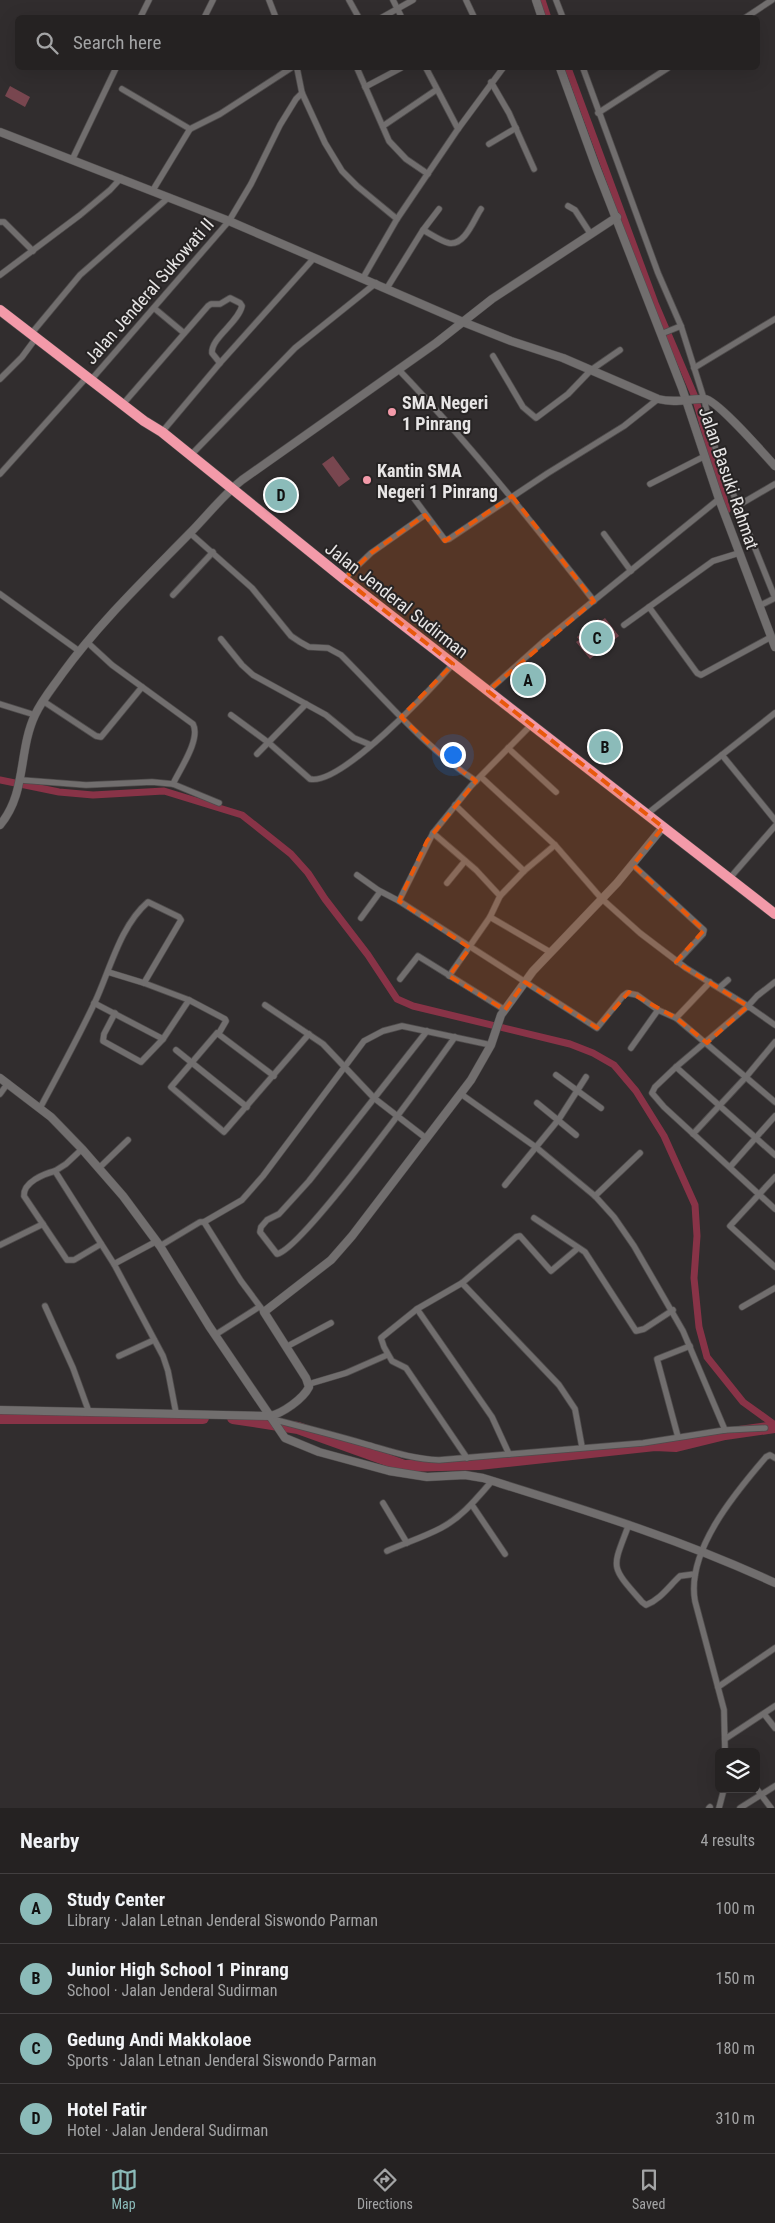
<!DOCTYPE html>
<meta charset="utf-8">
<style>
:root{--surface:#252222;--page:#312f2f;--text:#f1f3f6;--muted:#a3a4a5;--line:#423f40;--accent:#8bbbb9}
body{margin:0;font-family:"Roboto Condensed",sans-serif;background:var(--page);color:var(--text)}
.controls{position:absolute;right:15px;bottom:15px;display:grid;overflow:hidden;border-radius:8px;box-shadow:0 5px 20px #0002}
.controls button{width:45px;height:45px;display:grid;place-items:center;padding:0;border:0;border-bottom:1px solid var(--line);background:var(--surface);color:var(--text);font:25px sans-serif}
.you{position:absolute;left:452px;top:754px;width:18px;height:18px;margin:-12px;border:4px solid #fff;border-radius:50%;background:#1a73e8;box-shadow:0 0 0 8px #1a73e833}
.badge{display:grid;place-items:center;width:32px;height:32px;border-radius:50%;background:var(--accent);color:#111;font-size:16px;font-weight:700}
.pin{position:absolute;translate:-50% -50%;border:2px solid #fff;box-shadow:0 1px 5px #0006}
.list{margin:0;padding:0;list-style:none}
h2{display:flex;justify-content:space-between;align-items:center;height:65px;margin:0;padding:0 20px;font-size:21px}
h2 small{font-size:16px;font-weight:400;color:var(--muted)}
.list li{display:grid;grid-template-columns:32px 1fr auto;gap:15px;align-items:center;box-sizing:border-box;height:70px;padding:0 20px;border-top:1px solid var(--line)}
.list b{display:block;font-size:19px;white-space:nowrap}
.list p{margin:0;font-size:16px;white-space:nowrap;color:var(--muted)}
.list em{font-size:16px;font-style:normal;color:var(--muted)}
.icon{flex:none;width:28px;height:28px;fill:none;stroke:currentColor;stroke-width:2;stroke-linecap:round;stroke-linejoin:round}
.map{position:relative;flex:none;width:775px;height:1808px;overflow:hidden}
.search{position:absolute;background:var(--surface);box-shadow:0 5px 20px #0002;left:15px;right:15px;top:15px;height:55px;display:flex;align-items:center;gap:12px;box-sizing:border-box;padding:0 18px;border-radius:8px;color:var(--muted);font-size:19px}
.sheet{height:345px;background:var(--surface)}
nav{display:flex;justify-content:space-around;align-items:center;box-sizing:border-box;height:70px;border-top:1px solid var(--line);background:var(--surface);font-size:14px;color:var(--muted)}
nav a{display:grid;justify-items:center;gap:2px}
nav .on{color:var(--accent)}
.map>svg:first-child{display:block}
.green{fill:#78464f}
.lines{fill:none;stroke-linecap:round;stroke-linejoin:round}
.canal{stroke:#883347;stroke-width:7}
.river{stroke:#883347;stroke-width:12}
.street-casing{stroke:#4f4c4c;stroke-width:7}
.secondary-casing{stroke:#4f4c4c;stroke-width:9}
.highway-casing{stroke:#4f4c4c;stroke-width:11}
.street{stroke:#716e6e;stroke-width:5.5}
.secondary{stroke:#716e6e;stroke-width:8}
.highway{stroke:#f39aa9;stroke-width:10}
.marked{fill:#e8590c;fill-opacity:0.2;stroke:#e8590c;stroke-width:4;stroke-dasharray:10 6;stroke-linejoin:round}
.poi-dot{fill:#f39aa9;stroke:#272424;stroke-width:2}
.labels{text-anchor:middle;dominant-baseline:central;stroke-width:4;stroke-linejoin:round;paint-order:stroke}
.street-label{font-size:18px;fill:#e7e5e5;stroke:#272424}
.poi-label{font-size:18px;font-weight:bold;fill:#e7e5e5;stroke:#272424;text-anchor:start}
</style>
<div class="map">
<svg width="775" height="1808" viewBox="0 0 775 1808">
<rect width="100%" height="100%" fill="#312d2e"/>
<g class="green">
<path d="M10,86l20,11 -5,10 -20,-11z"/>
<path d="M333,456l17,23 -11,8 -17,-23z"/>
<path d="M605,618l14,18 -29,23 -14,-17 3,-2 -2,-3 21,-18 3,2z"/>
</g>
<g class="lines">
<g class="canal">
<path d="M542,0l6,18"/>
<path d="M568,68l87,235 40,94 32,113"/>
<path d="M0,780l59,12 34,3 71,-4 78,24 49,39 17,19 17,26 43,56 29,44 16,7 157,38 23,9 21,12 22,26 28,45 31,69 2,31 -3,42 5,49 8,30 36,45 32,23"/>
</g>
<g class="river">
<path d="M0,1418h203"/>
<path d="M233,1418l65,10 106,38 75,-2 176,-19 21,1 49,-12 50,-7"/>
</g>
<g class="street-casing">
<g id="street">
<path d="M269,0l7,18"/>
<path d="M349,0l10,18"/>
<path d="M393,0l9,18"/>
<path d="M466,0l8,17"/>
<path d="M556,0l7,18"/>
<path d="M140,18l9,-18"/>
<path d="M204,18l9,-18"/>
<path d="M381,18l32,-18"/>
<path d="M745,18l27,-18"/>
<path d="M297,68l5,25 23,50 17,28 15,15 40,33"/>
<path d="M357,68l32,73 17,18 22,15"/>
<path d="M426,68l32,61"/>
<path d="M583,68l75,205 23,53 23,73 12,52 59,147"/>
<path d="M491,82l18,31 25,56"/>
<path d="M365,87l36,-19"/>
<path d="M122,89l68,40 30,-15 71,-46"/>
<path d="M598,113l70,-45"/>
<path d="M383,126l53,-36"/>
<path d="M489,144l27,-16"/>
<path d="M72,160l44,-92"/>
<path d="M153,190l37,-61"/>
<path d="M568,206l7,4 15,23"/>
<path d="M0,222h4l29,29"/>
<path d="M423,230l16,-21"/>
<path d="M0,275l80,-60 30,-25 11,-12"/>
<path d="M363,278l34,-59 61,-90 45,-61"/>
<path d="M387,288l36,-58c8,4 17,11 26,13 16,3 25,-24 32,-34"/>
<path d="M154,308l30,25"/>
<path d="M31,334l49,-59 89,-78"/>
<path d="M661,334l20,-8"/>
<path d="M493,356l30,51 13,11 32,-24 23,-24 29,-20"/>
<path d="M694,368l81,-49"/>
<path d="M398,369c70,73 133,152 196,232"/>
<path d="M0,379l22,-22 14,-19"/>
<path d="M91,380l138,-159 22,-37 29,-59 16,-26 6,-6"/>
<path d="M123,404l85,-98 3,-2h9l10,-6 10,5 2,3c-4,17 -31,32 -30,47l8,10"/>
<path d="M162,432l58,-69 94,-105"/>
<path d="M191,455l104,-107 81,-65"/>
<path d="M0,474l87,-97"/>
<path d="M650,484l55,-28"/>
<path d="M410,493l35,47 4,-1 99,-66 76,-47 34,-27"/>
<path d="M739,505l36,-21"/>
<path d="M190,533l62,55 39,48 9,6 9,5 19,1 13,7c44,44 83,92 135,126"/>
<path d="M604,534l27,37"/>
<path d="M344,579l27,-26 54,-38"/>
<path d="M0,594l79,57"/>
<path d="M173,595l40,-43"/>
<path d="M759,606l16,-8"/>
<path d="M649,607l64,-46 26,-8"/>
<path d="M624,625l25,-18 48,66 4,2 70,-38"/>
<path d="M221,639l21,26 11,10 73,40 28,23 17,7"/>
<path d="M87,642l25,23 81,59c8,15 -13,45 -20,60"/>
<path d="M488,691l56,-50 175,-142"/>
<path d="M43,701l53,35 5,1 41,-50"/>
<path d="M0,704l35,11"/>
<path d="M231,715l38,28 41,36c31,7 122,-91 143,-115"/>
<path d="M532,724l-61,62 -38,47 -34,68 198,127 26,-32 4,-3 10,2 21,15 18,8 99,84"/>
<path d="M508,748l48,44"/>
<path d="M257,754l49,-50"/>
<path d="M722,755l53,65"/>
<path d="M481,777l74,68 46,53 39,35 46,35 62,38 9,-10 18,-14"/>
<path d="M21,780l65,5 66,-3 21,2 46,19"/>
<path d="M455,805l69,66"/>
<path d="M647,814l128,-101"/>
<path d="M433,833l43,37 24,26"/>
<path d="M633,865l71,65 -1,4 -26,28"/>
<path d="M357,875l21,15 21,11"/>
<path d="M729,879l46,-53"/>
<path d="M447,883l18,-22"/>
<path d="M490,917l60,35"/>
<path d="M361,918l19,-26"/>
<path d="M108,972l36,11 45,17"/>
<path d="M449,976l41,-59 10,-21 24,-25 31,-26"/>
<path d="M400,979l18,-23 87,54"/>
<path d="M720,987l8,-7"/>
<path d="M94,1003l69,36 26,-39 36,19 1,2 -7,12"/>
<path d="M265,1005l58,39 51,54 53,41"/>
<path d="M115,1013l-11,21 -1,7 38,21 22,-23"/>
<path d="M676,1018l34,-36"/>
<path d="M775,1025l-27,-19 -72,61 -21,20 -3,6 12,14 111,102"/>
<path d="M427,1031l-118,150 -30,33 -12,6 -6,7 -1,5 17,22c26,-5 156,-186 178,-217"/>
<path d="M631,1048l27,-38"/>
<path d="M176,1050l71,57"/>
<path d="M676,1067l99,88"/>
<path d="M556,1075l45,33"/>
<path d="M274,1076l-57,-43 -46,54 53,45 85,-98"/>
<path d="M0,1094l8,-11"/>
<path d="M537,1103l39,32"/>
<path d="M40,1108c19,-35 38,-70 55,-106 15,-32 25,-76 53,-100l31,15 2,3 -37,63"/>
<path d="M693,1134l53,-57 29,-35"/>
<path d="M82,1149l-16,15 -11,7 59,93 49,92 5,15 8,42"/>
<path d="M730,1167l45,-51"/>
<path d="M99,1168l29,-28"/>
<path d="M55,1171c-11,3 -32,11 -31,25l43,64h7l27,-16"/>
<path d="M775,1177l-45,49 45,41"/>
<path d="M505,1185l54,-66 27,-42"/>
<path d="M595,1196l45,-43"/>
<path d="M534,1218l51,34 51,79 8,-2 29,-19"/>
<path d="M204,1222l37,59 23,31"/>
<path d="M0,1245l43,-21"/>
<path d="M160,1246l40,-24h4l38,-22 21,-24 101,-135 19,-10 19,-5 89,19"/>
<path d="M114,1264l43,-23"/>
<path d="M462,1283l97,102 16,24 7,38"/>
<path d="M45,1306l28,62 16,44"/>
<path d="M742,1307l33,-19"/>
<path d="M417,1309l75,108 17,37"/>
<path d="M215,1335l44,-28"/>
<path d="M286,1347l45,-24"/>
<path d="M119,1356l35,-16"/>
<path d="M309,1384l37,-11 41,-18"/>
<path d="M272,1419c31,8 62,16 93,25 25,7 47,15 74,16l204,-17 82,-13 -42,-99 -49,-85 -20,-29 -19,-21 -58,-48 -76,-54"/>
<path d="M725,1430l40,-2"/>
<path d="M678,1437l-21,-78 33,-13"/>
<path d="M467,1458l-61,-90 -14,-7 -8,-14 -3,-9 36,-29 45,-26 54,-46 4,-1 31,35 26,-22"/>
<path d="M383,1503l24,40"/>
<path d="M472,1505l33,49"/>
<path d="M629,1524c-17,46 -20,40 13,78l4,3c15,-6 23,-19 34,-29l15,-2"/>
<path d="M387,1551c18,-8 37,-14 54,-23 21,-11 36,-30 51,-47"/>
<path d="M718,1687l57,-39"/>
<path d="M764,1714l11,14"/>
<path d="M725,1739l50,-33"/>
<path d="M725,1752l-1,-42 -29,-109c-9,-50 40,-108 71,-144l4,-2 5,3"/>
<path d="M756,1788l15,20"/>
<path d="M709,1808l1,-1"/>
<path d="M719,1808l5,-19"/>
<path d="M740,1808l35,-22"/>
</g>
</g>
<g class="secondary-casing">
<g id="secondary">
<path d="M536,0l6,18"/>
<path d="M560,68l36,99 86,221 37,111 56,148"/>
<path d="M0,132l229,89 234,101 48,19 52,17 95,41c19,5 31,-1 47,0 12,1 59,55 70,67"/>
<path d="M0,825c27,-32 18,-74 35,-110 7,-15 18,-28 27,-41 37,-51 83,-95 127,-140 18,-18 33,-38 53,-54l194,-137 56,-44 125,-82"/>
<path d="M0,1078l51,39 31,32 41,47 37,50 49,80 76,112 34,14 70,19 38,6 38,-2 18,3c99,31 198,61 292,105"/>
<path d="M0,1410l270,6c13,-3 33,-17 39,-29l-3,-9 -42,-66 67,-52 21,-24 119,-156 20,-35 10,-30 32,-44 84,-88 46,-56"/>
</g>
</g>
<g class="highway-casing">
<path id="highway" d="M0,310l144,111 18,11 182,147 431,335"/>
</g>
<use href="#street" class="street"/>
<use href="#secondary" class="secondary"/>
<use href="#highway" class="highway"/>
</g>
<path class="marked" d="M512,496l82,105 -106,90 175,136 -30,38 71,65 -28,32 72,44 -41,37 -31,-25 -47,-26 -32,36 -72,-46 -20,28 -56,-34 21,-28 -71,-47 28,-60 49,-60 -31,-22 -44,-42 52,-53 -109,-85 27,-26 54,-38 20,26z"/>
<g class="poi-dot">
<circle cx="392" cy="412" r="5"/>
<circle cx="367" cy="480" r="5"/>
</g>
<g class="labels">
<g class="street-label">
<text transform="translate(149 291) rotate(-49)">Jalan Jenderal Sukowati II</text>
<text transform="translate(729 478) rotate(71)">Jalan Basuki Rahmat</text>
<text transform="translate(397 600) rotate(38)">Jalan Jenderal Sudirman</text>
</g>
<g class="poi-label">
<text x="402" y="402">SMA Negeri<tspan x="402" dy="21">1 Pinrang</tspan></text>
<text x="377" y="470">Kantin SMA<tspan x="377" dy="21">Negeri 1 Pinrang</tspan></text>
</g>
</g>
</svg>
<div class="controls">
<button><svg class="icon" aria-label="layers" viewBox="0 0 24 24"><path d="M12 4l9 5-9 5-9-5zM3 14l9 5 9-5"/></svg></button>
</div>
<div class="you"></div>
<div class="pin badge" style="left:528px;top:680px">A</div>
<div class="pin badge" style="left:605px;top:747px">B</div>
<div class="pin badge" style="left:597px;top:638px">C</div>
<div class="pin badge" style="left:281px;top:495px">D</div>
<div class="search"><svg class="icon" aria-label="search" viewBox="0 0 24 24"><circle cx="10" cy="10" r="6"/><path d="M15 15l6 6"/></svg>Search here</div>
</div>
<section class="sheet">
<h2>Nearby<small>4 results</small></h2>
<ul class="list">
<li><span class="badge">A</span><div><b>Study Center</b><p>Library · Jalan Letnan Jenderal Siswondo Parman</p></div><em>100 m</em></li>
<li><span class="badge">B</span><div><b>Junior High School 1 Pinrang</b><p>School · Jalan Jenderal Sudirman</p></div><em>150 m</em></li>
<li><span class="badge">C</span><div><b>Gedung Andi Makkolaoe</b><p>Sports · Jalan Letnan Jenderal Siswondo Parman</p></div><em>180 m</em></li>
<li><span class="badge">D</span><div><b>Hotel Fatir</b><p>Hotel · Jalan Jenderal Sudirman</p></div><em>310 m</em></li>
</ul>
</section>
<nav>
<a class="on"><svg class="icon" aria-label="map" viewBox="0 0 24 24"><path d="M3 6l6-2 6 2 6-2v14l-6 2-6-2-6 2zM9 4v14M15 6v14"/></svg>Map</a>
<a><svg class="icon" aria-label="directions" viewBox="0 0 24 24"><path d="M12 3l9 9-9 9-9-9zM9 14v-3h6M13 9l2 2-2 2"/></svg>Directions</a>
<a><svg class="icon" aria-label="saved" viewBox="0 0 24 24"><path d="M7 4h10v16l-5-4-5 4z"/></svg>Saved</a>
</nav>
